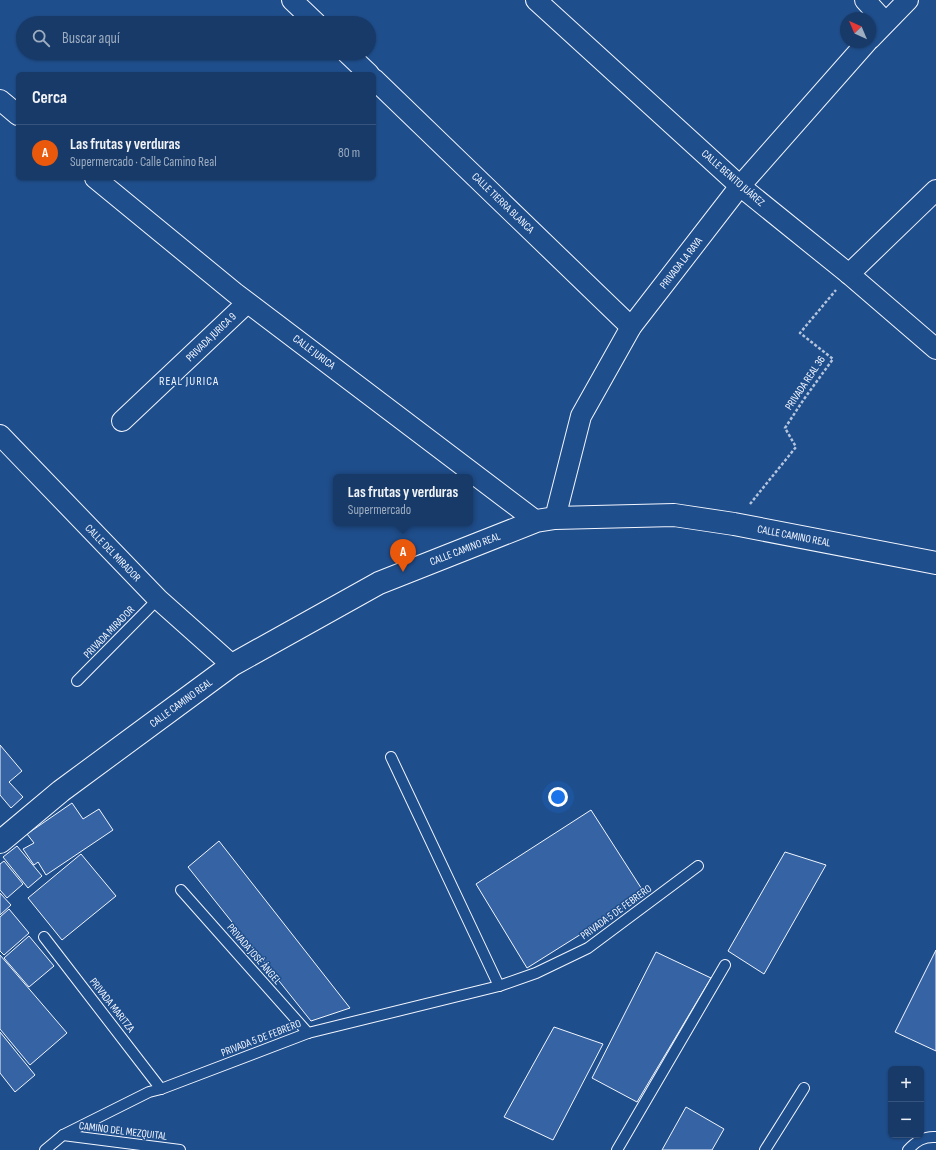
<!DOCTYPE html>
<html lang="es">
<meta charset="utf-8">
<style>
:root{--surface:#173a69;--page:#20416f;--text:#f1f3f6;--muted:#9eadc0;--line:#36547d;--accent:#ea580c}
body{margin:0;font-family:"Sofia Sans Condensed",sans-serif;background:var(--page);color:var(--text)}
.controls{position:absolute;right:12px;bottom:12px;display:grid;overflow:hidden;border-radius:6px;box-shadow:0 1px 3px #0004}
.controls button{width:36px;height:36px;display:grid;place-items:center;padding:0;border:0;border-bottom:1px solid var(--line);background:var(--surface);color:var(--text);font:20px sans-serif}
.compass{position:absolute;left:840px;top:12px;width:36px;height:36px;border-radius:50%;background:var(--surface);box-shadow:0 1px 3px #0004;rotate:316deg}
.you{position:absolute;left:558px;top:797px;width:14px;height:14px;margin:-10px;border:3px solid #fff;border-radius:50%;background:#1a73e8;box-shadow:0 0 0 6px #1a73e833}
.badge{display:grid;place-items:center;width:26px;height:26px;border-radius:50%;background:var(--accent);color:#fff;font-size:13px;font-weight:700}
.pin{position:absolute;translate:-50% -33px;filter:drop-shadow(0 1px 2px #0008)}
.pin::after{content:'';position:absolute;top:21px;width:14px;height:12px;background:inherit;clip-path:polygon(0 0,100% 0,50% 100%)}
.popup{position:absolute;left:333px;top:474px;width:140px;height:52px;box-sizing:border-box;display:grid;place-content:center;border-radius:6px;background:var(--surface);filter:drop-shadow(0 1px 3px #0005);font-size:13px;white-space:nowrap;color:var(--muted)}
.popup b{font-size:15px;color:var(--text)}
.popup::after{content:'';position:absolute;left:50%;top:100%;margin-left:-8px;border:8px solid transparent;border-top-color:var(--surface)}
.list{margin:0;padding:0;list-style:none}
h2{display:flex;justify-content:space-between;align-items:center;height:52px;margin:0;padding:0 16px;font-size:17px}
h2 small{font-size:13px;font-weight:400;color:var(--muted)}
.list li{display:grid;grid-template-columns:26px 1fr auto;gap:12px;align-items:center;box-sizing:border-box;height:56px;padding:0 16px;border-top:1px solid var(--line)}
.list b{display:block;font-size:15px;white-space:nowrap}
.list p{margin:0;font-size:13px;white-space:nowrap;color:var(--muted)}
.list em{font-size:13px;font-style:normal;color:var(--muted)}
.icon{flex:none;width:22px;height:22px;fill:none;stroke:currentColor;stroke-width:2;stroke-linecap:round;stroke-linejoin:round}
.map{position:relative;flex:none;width:936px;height:1150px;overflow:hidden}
.search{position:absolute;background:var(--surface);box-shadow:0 1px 3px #0004;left:16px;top:16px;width:360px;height:44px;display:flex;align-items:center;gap:10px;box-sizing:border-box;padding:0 14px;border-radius:22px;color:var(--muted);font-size:15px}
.panel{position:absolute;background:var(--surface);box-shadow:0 1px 3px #0004;left:16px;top:72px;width:360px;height:108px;border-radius:6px}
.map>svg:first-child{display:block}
.building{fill:#3563a3;stroke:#f2f6ff}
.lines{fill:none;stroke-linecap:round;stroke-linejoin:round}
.lane-casing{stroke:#f2f6ff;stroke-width:12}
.street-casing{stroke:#f2f6ff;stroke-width:22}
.secondary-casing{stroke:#f2f6ff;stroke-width:24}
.path{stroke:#b3c4dc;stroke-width:2.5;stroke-dasharray:3 2;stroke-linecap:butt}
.lane{stroke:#1f4e8c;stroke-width:10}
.street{stroke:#1f4e8c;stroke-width:20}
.secondary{stroke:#1f4e8c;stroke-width:22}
.labels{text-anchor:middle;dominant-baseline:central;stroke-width:3;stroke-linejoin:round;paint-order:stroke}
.street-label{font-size:11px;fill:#f2f6ff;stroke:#1f4e8c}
.neighbourhood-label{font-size:12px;letter-spacing:1px;fill:#f2f6ff;stroke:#1f4e8c}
</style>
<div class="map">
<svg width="936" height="1150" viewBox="0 0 936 1150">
<rect width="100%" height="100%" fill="#1f4e8c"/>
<g class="building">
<path d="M0,745l22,26 -13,11 14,15 -12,11 -11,-13z"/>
<path d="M72,803l11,16 16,-10 14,21 -67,45 -8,-13 -4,3 -11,-16 11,-6 -7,-9z"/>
<path d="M591,810l54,84 -118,74 -51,-84z"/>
<path d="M219,841l131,167 -39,13 -123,-154z"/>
<path d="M17,846l25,30 -14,12 -25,-31z"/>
<path d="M785,852l41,13 -62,109 -36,-23z"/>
<path d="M81,854l35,42 -54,44 -34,-42z"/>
<path d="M4,861l19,23 -16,14 -7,-8v-26z"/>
<path d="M0,893l11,12 -11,10z"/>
<path d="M9,909l20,24 -25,22 -4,-4v-34z"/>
<path d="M29,936l25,30 -25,21 -25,-29z"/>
<path d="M936,950v101l-41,-19z"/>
<path d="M656,952l55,26 -74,124 -45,-24z"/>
<path d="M0,955l67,78 -37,32 -30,-36z"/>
<path d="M554,1027l49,17 -50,96 -49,-23z"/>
<path d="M0,1032l35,43 -20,17 -15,-19z"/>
<path d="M686,1107l38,22 -12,21h-50z"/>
</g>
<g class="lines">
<g class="lane-casing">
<g id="lane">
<path d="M77,681l81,-82"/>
<path d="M391,757l108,229"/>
<path d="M181,890l127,143"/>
<path d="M44,937l117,152"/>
<path d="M63,1135l117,15"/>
<path d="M45,1150l18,-15 86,-43 12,-3 147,-56 191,-47 37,-13 52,-25 110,-82"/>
<path d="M617,1150l108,-185"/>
<path d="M765,1150l39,-62"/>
<path d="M908,1150c8,-9 16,-14 28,-13"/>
</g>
</g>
<g class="street-casing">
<g id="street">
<path d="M292,0l24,23"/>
<path d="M536,0l204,186 109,88 87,75"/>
<path d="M865,0l20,22"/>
<path d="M870,39l38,-39"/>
<path d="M347,53l22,21"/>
<path d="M374,79l257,248"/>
<path d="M0,100l18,15"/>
<path d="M95,178l140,115 301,228"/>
<path d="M849,274l87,-84"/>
<path d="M122,421l125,-118"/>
<path d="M0,435l158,164 74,66"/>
<path d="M555,518l26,-102 50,-89 109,-141 127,-144"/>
</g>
</g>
<g class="secondary-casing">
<path id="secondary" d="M0,842l61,-51 171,-126 147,-82 157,-62 19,-3 119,-3 60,9 202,39"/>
</g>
<path class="path" d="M750,504l46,-57 -11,-19 19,-29 29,-40 -33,-26 36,-43"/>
<use href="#lane" class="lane"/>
<use href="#street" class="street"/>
<use href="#secondary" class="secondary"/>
</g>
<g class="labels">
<g class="street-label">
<text transform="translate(733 178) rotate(41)">CALLE BENITO JUÁREZ</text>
<text transform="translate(503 203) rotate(44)">CALLE TIERRA BLANCA</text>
<text transform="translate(681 263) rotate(-52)">PRIVADA LA RAYA</text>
<text transform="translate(211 337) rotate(-44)">PRIVADA JURICA 9</text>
<text transform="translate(314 352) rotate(37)">CALLE JURICA</text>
<text transform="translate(805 383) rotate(-56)">PRIVADA REAL 36</text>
<text transform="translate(794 536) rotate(11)">CALLE CAMINO REAL</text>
<text transform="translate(465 549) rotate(-21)">CALLE CAMINO REAL</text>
<text transform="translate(113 553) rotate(46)">CALLE DEL MIRADOR</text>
<text transform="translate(109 632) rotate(-46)">PRIVADA MIRADOR</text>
<text transform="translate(181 703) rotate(-36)">CALLE CAMINO REAL</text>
<text transform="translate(616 912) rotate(-36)">PRIVADA 5 DE FEBRERO</text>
<text transform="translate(254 954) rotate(49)">PRIVADA JOSÉ ÁNGEL</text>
<text transform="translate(112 1005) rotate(52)">PRIVADA MARITZA</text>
<text transform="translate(261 1038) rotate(-21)">PRIVADA 5 DE FEBRERO</text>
<text transform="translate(123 1131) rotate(7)">CAMINO DEL MEZQUITAL</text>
</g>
<g class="neighbourhood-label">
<text x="189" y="381">REAL JURICA</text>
</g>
</g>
</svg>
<div class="controls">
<button>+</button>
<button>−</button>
</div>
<svg class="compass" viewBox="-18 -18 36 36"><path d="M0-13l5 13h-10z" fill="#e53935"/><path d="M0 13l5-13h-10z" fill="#9eadc0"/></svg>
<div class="you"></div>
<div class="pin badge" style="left:403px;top:572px">A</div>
<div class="popup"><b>Las frutas y verduras</b>Supermercado</div>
<div class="search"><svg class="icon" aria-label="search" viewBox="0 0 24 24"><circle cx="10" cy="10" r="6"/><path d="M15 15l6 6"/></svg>Buscar aquí</div>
<section class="panel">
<h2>Cerca<small></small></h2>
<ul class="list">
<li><span class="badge">A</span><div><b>Las frutas y verduras</b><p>Supermercado · Calle Camino Real</p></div><em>80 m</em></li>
</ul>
</section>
</div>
